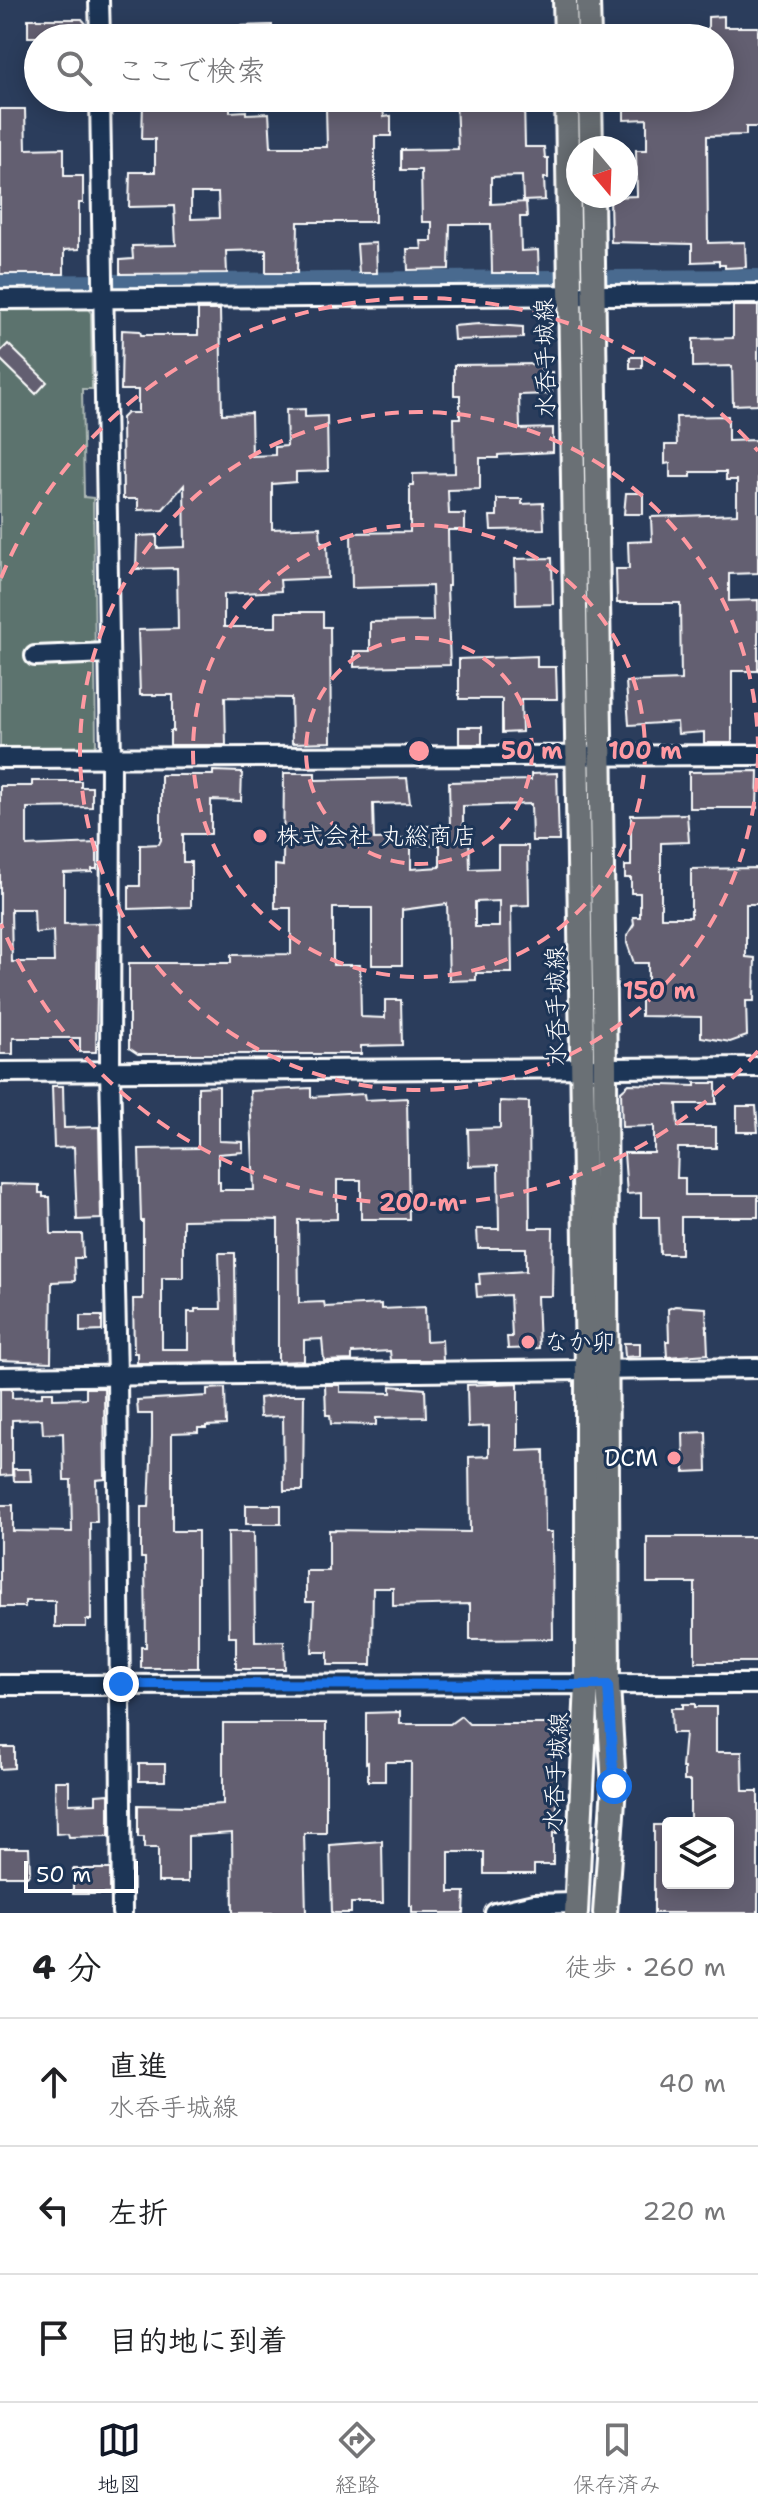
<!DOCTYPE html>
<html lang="ja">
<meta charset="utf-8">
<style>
:root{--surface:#fff;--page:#f6f6f6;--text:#202124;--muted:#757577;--line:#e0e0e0;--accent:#111827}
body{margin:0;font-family:"Shantell Sans","Klee One",sans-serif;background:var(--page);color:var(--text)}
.controls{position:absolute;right:24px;bottom:24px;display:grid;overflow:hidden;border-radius:8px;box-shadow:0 4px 20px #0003}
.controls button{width:72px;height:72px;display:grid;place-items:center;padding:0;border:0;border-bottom:2px solid var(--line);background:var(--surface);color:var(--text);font:40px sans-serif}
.compass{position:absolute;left:566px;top:136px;width:72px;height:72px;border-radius:50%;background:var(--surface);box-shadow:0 4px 20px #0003;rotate:161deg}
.scale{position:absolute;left:24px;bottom:20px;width:114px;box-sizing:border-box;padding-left:8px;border:4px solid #fff;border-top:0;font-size:22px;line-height:28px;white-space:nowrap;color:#fff;-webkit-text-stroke:6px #1d3557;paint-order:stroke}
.stop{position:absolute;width:24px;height:24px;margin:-18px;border:6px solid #1a73e8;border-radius:50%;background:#fff}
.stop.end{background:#1a73e8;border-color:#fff;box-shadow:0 2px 8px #0008}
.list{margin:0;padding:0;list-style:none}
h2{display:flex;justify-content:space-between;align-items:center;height:104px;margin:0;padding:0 32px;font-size:34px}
h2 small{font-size:26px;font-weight:400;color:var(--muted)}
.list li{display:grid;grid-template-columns:52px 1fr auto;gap:24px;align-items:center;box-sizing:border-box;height:128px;padding:0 32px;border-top:2px solid var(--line)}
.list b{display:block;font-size:30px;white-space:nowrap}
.list p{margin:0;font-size:26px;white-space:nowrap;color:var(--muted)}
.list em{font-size:26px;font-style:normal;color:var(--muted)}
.icon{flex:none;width:44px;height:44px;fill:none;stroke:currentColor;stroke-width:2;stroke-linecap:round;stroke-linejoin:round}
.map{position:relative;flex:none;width:758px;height:1913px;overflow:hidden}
.search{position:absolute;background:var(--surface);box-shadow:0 4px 20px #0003;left:24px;right:24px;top:24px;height:88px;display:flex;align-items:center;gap:20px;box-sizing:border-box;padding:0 28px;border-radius:44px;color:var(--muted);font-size:30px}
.sheet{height:488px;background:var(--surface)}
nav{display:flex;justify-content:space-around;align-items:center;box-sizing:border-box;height:112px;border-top:2px solid var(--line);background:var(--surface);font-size:22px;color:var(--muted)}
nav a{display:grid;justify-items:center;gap:4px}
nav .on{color:var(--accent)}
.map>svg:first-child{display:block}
.green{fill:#5c736e;stroke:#aeb9b6;stroke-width:2}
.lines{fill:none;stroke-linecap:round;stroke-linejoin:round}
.canal{stroke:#486a8f;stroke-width:16}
.building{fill:#635f71;stroke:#fff;stroke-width:2;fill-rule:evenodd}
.minor-casing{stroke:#fff;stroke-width:24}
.major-casing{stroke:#fff;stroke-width:28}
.minor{stroke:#1d3557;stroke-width:18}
.major{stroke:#6a7074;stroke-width:22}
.route{stroke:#1a73e8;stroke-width:10}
.ring{fill:none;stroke:#ff9aa2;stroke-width:4;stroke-dasharray:14 10}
.poi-dot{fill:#ff9aa2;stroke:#1d3557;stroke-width:3}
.labels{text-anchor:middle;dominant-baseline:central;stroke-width:6;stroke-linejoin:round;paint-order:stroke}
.street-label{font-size:24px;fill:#fff;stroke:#1d3557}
.poi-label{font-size:24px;fill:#fff;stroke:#1d3557;text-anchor:start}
.centre{fill:#ff9aa2;stroke:#1d3557;stroke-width:4}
.ring-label{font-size:24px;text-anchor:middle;font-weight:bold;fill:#ff9aa2;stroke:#1d3557;stroke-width:6;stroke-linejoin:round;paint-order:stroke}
</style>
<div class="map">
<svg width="758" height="1913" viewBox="0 0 758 1913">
<rect width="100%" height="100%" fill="#2b3d5c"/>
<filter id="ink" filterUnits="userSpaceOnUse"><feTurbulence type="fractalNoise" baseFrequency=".0125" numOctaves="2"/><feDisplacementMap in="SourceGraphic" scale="16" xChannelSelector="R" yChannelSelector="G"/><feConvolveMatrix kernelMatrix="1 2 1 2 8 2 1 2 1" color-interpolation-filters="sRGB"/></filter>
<g filter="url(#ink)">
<path class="green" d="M86,306l5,7 1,76h-10l2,108 9,1 3,246 -3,6h-93v-443z"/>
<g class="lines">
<g class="canal">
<path d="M612,278l146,-1"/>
<path d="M0,283l553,-5"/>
</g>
</g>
<g class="building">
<path d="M724,16v11h34v100h-12v8l-39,1 1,107 37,-1 1,25 -21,1v-3h-6v-4l-27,1v-18l-81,-2 -1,-45 27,-1 -1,-46h11v-31l-23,1v-16h40v-6h56v-60h-12v-21z"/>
<path d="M28,19h54l5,6 1,12h-60z"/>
<path d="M272,25v13h-36v-12z"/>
<path d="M146,98h64v6h20v8l16,-1v3l23,-1 2,34h56l-1,-39 57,-1 1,10 7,-1v20h-16v86h-77l-1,51h-31v-23l-40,1 1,22 -107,1v-14l13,-1 -1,-13 44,-1 -2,-39 -45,1 1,-35h25v-33h-13l1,-36h3zM191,193h27l1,25 -28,1z"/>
<path d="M499,99v3l25,-1 1,46h19l1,11h3v20h-4l1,22 -22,1 -1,-25 -31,1v27l35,-2 1,15h-7l1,34 17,-1 1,23h-47l-1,-49h-41l-1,45 -41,1 -1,-21h15l-1,-8h11v-19h-10l-1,-52h-20v-20l57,-1 -2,-49z"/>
<path d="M0,109h25l1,40 38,-1v28h19v27h-4v46l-15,1v24h-64z"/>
<path d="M376,243l1,30h-18l-2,-29z"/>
<path d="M733,306h25v98l-25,1 -1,-39 -39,1v-28l40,-1z"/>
<path d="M198,310h22l2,104 29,-1 1,43 23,-1v-8l12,-1 -1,-36 19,-1v8l22,-1 1,55 -32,1v10l-24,2v45l48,-2 1,15h6l1,36 -48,2 1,11 -57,3v33h52v-15h47v15h7l1,115 -39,1 -1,-45 -66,-1 1,48h-56v-14h3v-36h-33l-2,-65 40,-1 -1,-61 -41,1 1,-33 20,-1v13l28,-1 -1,-62 -21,24 -25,1v-11h-15l-1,-81 5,-5h11v-23h-17l1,-60 18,1 1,4h57z"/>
<path d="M479,324l44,3v11l-69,2 -1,-14z"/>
<path d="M8,344l39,38 -11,12 -36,-35v-7z"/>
<rect x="630" y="357" width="12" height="11"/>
<path d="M541,364v9l11,-1v22l-33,1 1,34 33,-1v24l-55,3v3h-18v31l-32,1 1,24h16v16h-17l1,56h-2l3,79 -96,2v-16h16v-29l63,-1 -1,-35 -80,2 -1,-55 59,-1v-47h3v-11l42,-1 -1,-55h6v-23h-6v-30z"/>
<path d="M728,416v25l28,-1 2,4v129l-29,1v27l29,-1v71h-26v72h-28v-11l-26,2 -1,-12 -48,3 -3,-43 55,-2 -1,-77h-63l-1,-34h13l-1,-27 24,-1 -1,-24 86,-3v-34h-11v-8h-35v5h-21v-14l-5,1v-19h12l-1,-28z"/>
<path d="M626,493h17v21h-19z"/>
<path d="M497,499h25v5l21,-1 1,26 -53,1 -1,-14h7z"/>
<path d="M552,558l1,46 -37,1 -1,-46z"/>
<path d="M537,656v11h19l1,32h-36l1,33 -20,1v-34h-43v-40z"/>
<rect x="459" y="727" width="23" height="17"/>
<path d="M213,771l29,1 -1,29 -30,-1v34h-28v28h8v45l-62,2v-23h11v-41l19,-1 2,-4v-65h52z"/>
<path d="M758,771l-1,37h-68v-36z"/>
<path d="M284,773h31v7l92,-2 3,25 -37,1 1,35 34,-1v-12h42l-1,-44 82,-2v-6l26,-1 2,68h-27l-1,-37 -68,2v28h6l1,35 28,-1v-22h30l1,59 -18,1 1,67h-36v7l-27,1 -2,-77 -45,6v55h-30v-57h-39v57h27l1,52 24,1v-18h16l1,45 -41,1v8h-223l-9,-6v-85h102v-8l60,-1v-46h-16v-43l8,1zM411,845h29v22l-29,2zM499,901v26h-24v-25z"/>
<path d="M32,781h49v6h11v20l-65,1v38l70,-3v26h-5v3l-28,1v51l34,-1 -2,129h-16v-14h-67v16h-13v-268h32zM11,909h23l1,24 18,-2 1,31h-42z"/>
<path d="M687,814l2,28 -28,1v74h30v-48l67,-1v36h-12v53l9,1 -1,43h-8l1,35 -17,6 -29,-5v-20l-60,-1v-24h7v-29h-14l-7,-20v-7l7,-12 -1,-7h7v-24h-9v-15h-6v-12h6v-51z"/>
<path d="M695,1083h21v21h-39l1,23h38v21h-38l-1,30h8v17h73v22h-77v37h-21l-1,-37h-18v-24l-14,1 -3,-41h30v-27l-32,1 -1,-36 8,-7 66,2z"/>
<path d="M52,1086h11l1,42 35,-1 2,92 -24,1 -3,-73 -20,1z"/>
<path d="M219,1086v55l24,1v10l-25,2v28h2v8h34l-4,-99 61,-3v9l53,-3 1,6 42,-2 2,121h-48v-39h-24v39l-39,1 1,83 25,-1 1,5 56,-3v5l44,-2 1,34 16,-1 1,20h-52l-1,-9 -38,2v7l-28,1 -2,-22 -18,1v21l-26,1v-142l-30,-1 -65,1v58h-21v71h26v-37h7v-3h26l-2,-56h16l1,109 -99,1v-10h-3l-1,-54h10v-78h-2l-2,-72 59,-1v-61z"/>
<path d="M500,1101l29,1 1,126h23l-1,68h-15l2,52 -31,1 -1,-12h5l-2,-42 -33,2 -1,-13h4l-1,-10 47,-3v-23h-48l-1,-19h22l-1,-64 -29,1 -1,-37 32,-1z"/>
<path d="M737,1106h19l2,26h-21z"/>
<path d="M0,1184l39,1v8h4v4h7l1,37h31l1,24h-9l1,23 -23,1 -1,80 -51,-2z"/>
<path d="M675,1306l31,2 2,46 -41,3 -1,-16h3l-1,-32z"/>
<path d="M80,1316h22v15l-22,1z"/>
<path d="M624,1343h16v13l-15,1z"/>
<path d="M518,1383v68l26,-1 1,82h7l1,107 -83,1v-36l-77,2v-18h-20l-1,77h-44v-13h-16l2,-50h-8v-31h23v-41l141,2 -1,-75 20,-1v-30l-21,1 -1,-42z"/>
<path d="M325,1385h15v7l51,1v-7l34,3 1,28 -50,1v7l-45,-1 -1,-9h-4z"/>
<path d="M86,1388h18l1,91 -9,1 1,42h-7l1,98h-5v7h-31v-26h-30v6h-25v-102h13v26l59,1 -1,-52h-7l-1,-47 -20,1 -1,-15 -30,1v55l-12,1v-87h12v9l30,-1v-5h11v7l33,-1z"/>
<path d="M225,1388l1,37 -20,1v2h-8v4l-26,1v98h26v137h-57v-21h5l-1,-89h-4v-51h8l3,-69v-24h-14l-1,-14 70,-4v-7z"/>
<path d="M283,1395h21l-1,96h-19l-1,-75 -23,1 -1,-19z"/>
<path d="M706,1432l1,39 -23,1 -1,-39z"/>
<path d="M13,1469h17l1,12h-17z"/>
<rect x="246" y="1505" width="35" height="19"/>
<path d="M228,1532h26l1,110 29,-1 1,28h-49v-32h-7z"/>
<path d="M647,1537h111v125h-63v-79h-48z"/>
<path d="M683,1704h12v3h21v45h26l1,39h15v122h-104v-88h14v58h60v-60h-38v-42h-6v-13h-2l3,-35h-13l-1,-25h12z"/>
<path d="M400,1712v12h50l11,-8 8,8h87l1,109h-4v32h-19v9h-50v-22h-35v40h16l-1,21h-52v-7h-2l1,-144h-26v19h-17v-19l-2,1v-50z"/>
<path d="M223,1723h103v110h-22l2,80h-73l-1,-80 -44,3v46h-30v-34h-14v-11h-6v-32l52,1 33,-2z"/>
<path d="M0,1747h14v21l-14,1z"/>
<rect x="139" y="1764" width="26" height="17"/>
<path d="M55,1781h14v23l27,-1v-8l13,-1v42l-40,1 -1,-4 -12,1z"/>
<path d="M382,1841l1,62h-32v10h-19l-2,-68z"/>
<path d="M0,1848h29l1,24 -2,4h-28z"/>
<rect x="73" y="1869" width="37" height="25"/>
</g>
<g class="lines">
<g class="minor-casing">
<g id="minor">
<path d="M99,0l1,38"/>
<path d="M100,98l11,660 -1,312 7,306 5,537"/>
<path d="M0,299l758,-5"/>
<path d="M35,656l74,-3"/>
<path d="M0,758l758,-3"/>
<path d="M0,1072l758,-5"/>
<path d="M0,1377l758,-9"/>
<path d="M0,1685l758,-1"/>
<path d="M495,1913l39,-9 41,-1"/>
</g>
</g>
<g class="major-casing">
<g id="major">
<path d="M565,0l1,38"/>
<path d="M588,0l1,38"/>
<path d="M567,98l20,1272v315l-11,228"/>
<path d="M590,98l1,50"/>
<path d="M592,196l13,872 3,617 6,101 -9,127"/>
</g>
</g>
<use href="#minor" class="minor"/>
<use href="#major" class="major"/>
</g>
</g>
<g class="lines" filter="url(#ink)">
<path class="route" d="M121,1684l487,1 6,101"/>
</g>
<g class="ring">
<circle cx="419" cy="751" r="113"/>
<circle cx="419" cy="751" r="226"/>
<path d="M758 754A339 339 0 1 1 758 748"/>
<path d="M758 1051A452 452 0 0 1 1 924M1 578A452 452 0 0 1 758 451"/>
</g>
<g class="poi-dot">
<circle cx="260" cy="836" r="8"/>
<circle cx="528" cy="1342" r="8"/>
<circle cx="674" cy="1458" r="8"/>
</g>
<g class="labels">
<g class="street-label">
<text transform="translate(545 358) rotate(-91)">水呑手城線</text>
<text transform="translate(556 1006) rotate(-91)">水呑手城線</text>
<text transform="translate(556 1772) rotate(-87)">水呑手城線</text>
</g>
<g class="poi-label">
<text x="276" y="836">株式会社 丸総商店</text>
<text x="544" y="1342">なか卯</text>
<text x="658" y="1458" text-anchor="end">DCM</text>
</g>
</g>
<circle cx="419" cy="751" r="12" class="centre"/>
<g class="ring-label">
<text x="532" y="759">50 m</text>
<text x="645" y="759">100 m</text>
<text x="659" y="999">150 m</text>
<text x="419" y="1211">200 m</text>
</g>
</svg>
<div class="controls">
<button><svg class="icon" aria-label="layers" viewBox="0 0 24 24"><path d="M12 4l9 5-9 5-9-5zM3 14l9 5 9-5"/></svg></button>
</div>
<svg class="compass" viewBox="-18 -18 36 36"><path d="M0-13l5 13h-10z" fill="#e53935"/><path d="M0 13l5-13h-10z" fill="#757577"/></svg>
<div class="scale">50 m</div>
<div class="stop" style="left:614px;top:1786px"></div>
<div class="stop end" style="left:121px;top:1684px"></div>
<div class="search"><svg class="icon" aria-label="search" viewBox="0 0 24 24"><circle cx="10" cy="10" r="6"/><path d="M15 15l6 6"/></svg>ここで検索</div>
</div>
<section class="sheet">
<h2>4 分<small>徒歩 · 260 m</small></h2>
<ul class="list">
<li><svg class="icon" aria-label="ahead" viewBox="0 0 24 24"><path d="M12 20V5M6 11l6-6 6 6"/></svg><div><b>直進</b><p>水呑手城線</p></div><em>40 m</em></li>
<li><svg class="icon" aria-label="left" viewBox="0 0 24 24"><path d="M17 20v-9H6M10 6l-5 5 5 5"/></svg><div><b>左折</b></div><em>220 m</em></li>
<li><svg class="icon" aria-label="arrive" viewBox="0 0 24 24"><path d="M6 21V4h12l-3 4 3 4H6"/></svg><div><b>目的地に到着</b></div></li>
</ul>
</section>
<nav>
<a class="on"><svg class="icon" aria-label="map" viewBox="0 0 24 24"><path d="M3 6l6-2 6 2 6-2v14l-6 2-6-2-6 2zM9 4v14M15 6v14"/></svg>地図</a>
<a><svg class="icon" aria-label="directions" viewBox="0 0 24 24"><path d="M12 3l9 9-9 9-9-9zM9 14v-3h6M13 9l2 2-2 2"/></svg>経路</a>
<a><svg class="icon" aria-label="saved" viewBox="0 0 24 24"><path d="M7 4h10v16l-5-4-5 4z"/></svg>保存済み</a>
</nav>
